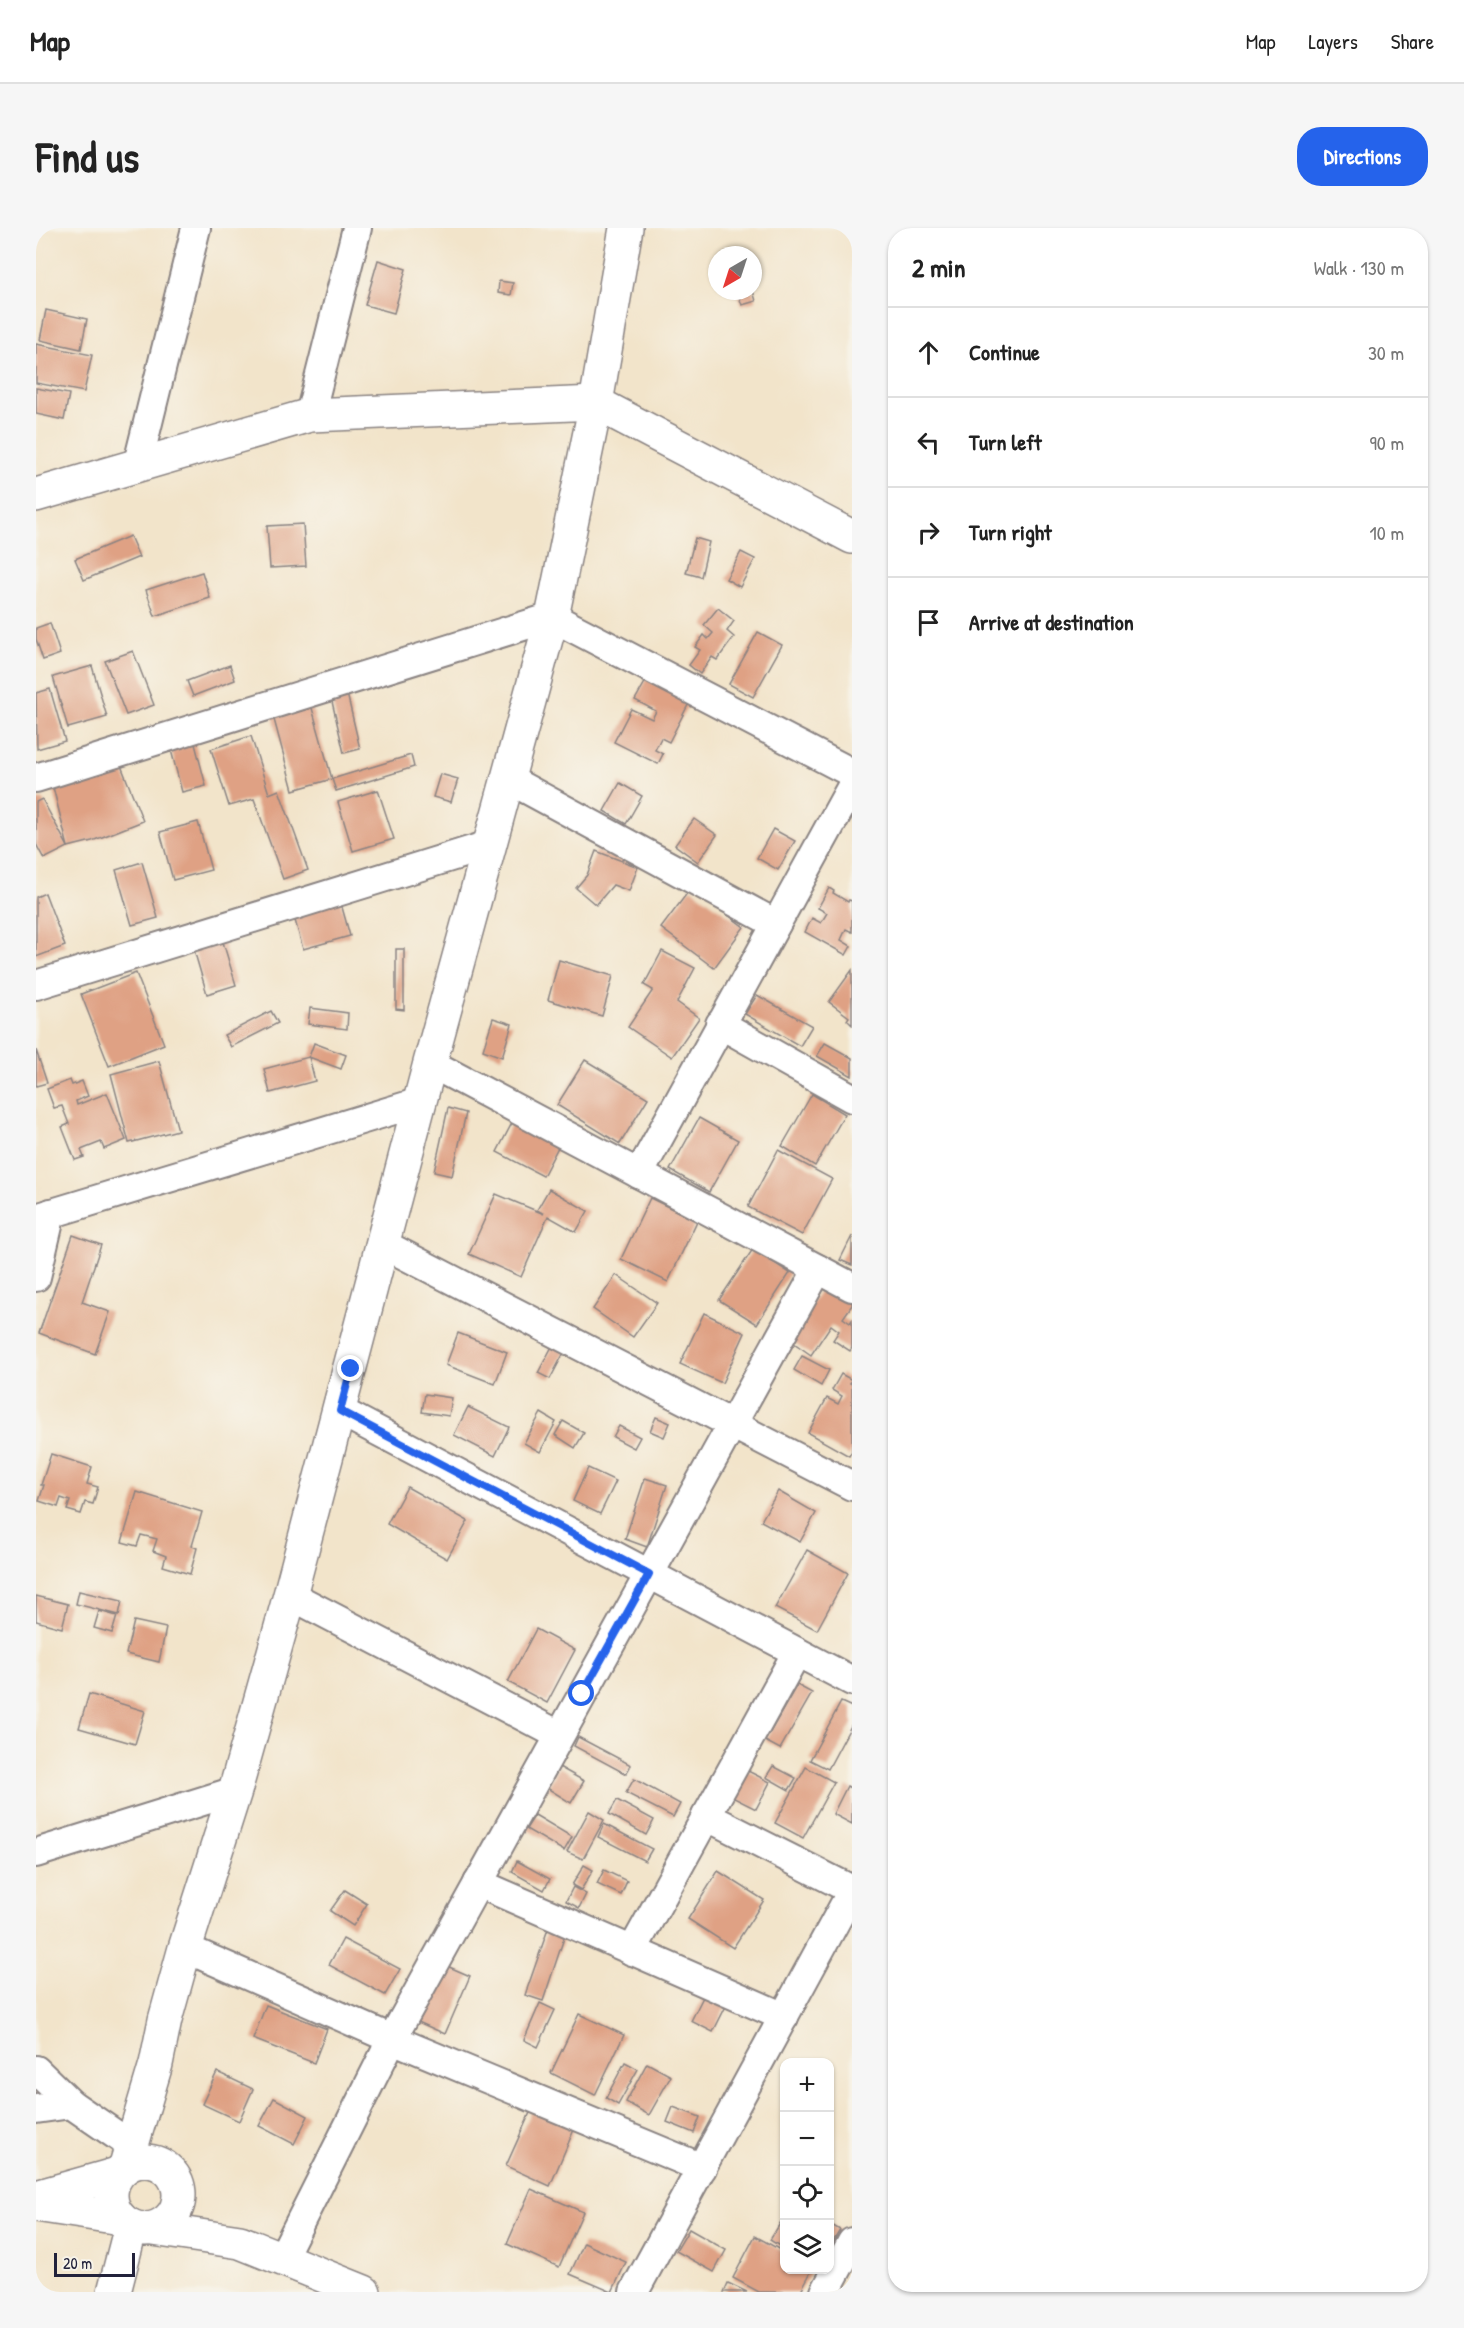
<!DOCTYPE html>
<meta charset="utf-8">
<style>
:root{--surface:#fff;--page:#f6f6f6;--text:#222;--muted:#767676;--line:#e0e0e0;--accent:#2563eb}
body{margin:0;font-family:"Patrick Hand",sans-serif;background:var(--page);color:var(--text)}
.controls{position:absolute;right:18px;bottom:18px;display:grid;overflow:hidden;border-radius:12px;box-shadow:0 2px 4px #0004}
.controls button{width:54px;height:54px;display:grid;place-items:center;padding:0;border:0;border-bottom:2px solid var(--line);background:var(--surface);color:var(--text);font:30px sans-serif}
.compass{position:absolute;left:672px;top:18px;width:54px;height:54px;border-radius:50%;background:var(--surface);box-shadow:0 2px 4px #0004;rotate:219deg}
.scale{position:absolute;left:18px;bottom:15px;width:81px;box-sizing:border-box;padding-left:6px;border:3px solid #22223b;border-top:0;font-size:16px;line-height:21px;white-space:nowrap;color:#22223b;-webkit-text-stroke:4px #f7f3e8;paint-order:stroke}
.stop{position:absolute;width:18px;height:18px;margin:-14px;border:4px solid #2563eb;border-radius:50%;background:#fff}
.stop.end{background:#2563eb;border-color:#fff;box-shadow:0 2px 6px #0008}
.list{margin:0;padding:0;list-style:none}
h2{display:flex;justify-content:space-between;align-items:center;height:78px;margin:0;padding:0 24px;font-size:26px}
h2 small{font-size:20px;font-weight:400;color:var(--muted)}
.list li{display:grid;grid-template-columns:39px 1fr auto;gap:18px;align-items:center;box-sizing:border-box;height:90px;padding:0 24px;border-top:2px solid var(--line)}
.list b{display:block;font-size:22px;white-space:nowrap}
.list em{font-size:20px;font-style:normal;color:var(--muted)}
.icon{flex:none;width:33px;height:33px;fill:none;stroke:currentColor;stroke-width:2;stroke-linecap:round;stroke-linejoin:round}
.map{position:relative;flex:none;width:816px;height:2064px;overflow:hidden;border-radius:24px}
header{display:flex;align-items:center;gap:36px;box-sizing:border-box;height:84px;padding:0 30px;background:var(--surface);border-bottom:2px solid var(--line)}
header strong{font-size:28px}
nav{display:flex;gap:33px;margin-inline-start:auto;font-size:21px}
.intro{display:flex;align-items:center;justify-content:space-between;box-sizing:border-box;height:144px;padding:0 36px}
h1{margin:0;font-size:42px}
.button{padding:15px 27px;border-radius:24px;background:var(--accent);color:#fff;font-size:21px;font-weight:700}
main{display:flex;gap:36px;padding:0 36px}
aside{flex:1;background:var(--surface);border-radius:24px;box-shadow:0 2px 4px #0004}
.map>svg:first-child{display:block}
.building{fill:#dfa184}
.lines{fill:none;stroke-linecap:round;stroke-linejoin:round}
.street-casing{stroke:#8a8382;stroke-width:32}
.secondary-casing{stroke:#8a8382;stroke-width:36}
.street{stroke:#fff;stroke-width:28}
.secondary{stroke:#fff;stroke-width:33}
.route{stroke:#2563eb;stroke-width:8}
</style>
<header>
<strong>Map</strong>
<nav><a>Map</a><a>Layers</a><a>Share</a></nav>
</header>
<div class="intro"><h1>Find us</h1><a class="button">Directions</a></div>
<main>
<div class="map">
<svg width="816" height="2064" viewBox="0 0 816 2064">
<rect width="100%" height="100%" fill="#f7f3e8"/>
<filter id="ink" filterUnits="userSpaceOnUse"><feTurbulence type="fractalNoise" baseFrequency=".0167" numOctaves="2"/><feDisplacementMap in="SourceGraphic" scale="12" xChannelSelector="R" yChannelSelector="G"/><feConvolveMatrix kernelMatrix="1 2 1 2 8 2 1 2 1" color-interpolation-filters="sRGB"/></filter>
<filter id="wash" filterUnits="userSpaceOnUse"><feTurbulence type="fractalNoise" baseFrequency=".008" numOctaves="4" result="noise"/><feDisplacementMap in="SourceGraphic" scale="24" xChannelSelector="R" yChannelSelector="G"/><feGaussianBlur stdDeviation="1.35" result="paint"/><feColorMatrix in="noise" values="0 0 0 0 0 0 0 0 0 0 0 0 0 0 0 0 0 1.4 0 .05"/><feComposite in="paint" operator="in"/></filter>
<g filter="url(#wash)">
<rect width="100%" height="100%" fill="#f2e4ca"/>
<g id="blocks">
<g class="building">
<path d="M342,32l28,9 -12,44 -29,-8z"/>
<path d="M463,53l14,2 -2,12 -13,-2z"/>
<path d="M701,63h16l3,10 -14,4z"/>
<path d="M10,82l41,9 -6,30 -41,-9z"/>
<path d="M0,116l56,11 -8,37 -48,-9z"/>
<path d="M0,160l33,6 -5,26 -28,-6z"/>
<path d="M267,296l3,42 -36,2 -3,-42z"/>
<path d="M94,308l9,21 -55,23 -9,-21z"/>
<path d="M659,310l14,4 -8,35 -15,-4z"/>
<path d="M705,324l14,7 -15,28 -14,-8z"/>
<path d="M166,344l8,26 -55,18 -9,-26z"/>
<path d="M682,380l16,13 -7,10 7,6 -17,23 -5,-3 -12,17 -11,-9 11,-15 -5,-3 9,-12 4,4 5,-6 -9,-8z"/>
<path d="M14,395l10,31 -17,6 -7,-21v-11z"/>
<path d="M722,404l24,13 -29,52 -24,-13z"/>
<path d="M97,423l21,54 -28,10 -21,-54z"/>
<path d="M194,437l5,15 -42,16 -6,-15z"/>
<path d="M56,438l15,51 -39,11 -15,-51z"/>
<path d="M611,451l43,22 -21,41 -8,-4 -6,12 8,4 -5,10 -44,-22 17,-33 21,10 4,-8 -21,-11z"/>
<path d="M14,461l15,52 -28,8 -1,-56z"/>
<path d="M310,461l14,60 -16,4 -14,-60z"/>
<path d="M274,473l22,78 79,-24 3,12 -78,24 -4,-12 -39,11 -21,-78z"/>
<path d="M215,508l18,58 10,-4 29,80 -25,9 -29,-80 -25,7 -18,-57z"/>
<path d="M158,512l12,46 -24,6 -12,-46z"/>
<path d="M84,535l23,58 -51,20 -24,6 -18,-72z"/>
<path d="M404,546l18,5 -7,23 -18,-5z"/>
<path d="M584,555l22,13 -16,28 -22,-13z"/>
<path d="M342,562l16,49 -41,12 -15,-49z"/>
<path d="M6,571l26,48 -24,12 -8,-15v-42z"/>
<path d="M658,591l23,16 -19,27 -23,-17z"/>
<path d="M162,594l13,48 -38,10 -13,-48z"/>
<path d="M737,601l22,12 -17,29 -21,-12z"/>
<path d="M560,623l42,16 -9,24 -16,-6 -17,20 -20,-17 11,-13z"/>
<path d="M106,634l16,56 -26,7 -16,-55z"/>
<path d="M655,660l53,39 -30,41 -53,-40z"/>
<path d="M793,660l5,3 -1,2 15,9 1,-2 3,1v31l-6,-3 -5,11 10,6 -5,9 -41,-23 7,-14 9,5 6,-10 -9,-5z"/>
<path d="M9,665l20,53 -29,11v-60z"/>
<path d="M304,672l10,36 -47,13 -10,-36z"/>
<path d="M187,714l13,43 -29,9 -13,-44z"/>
<path d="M360,721h8v61l-8,-1z"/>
<path d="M626,723l33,17 -18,34 22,16 -27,39 -44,-30 25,-37 -9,-5z"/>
<path d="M523,732l54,16 -11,40 -54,-16z"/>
<path d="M816,742v55l-5,-5 2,-3 -20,-15z"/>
<path d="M100,745l28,71 -55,22 -28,-72z"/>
<path d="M721,767l55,31 -12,20 -55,-32z"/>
<path d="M274,780l38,5 -1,16 -39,-5z"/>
<path d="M235,783l7,12 -47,24 -7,-12z"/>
<path d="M457,790l19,6 -10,33 -19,-7z"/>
<path d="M278,815l32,12 -5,14 -32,-12 6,24 -45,12 -6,-24 45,-12z"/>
<path d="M789,815l27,15v18l-35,-20z"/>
<path d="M0,822l11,33 -11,3z"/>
<path d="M549,832l63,38 -28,46 -63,-39z"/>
<path d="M123,833l19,69 -49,13 -18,-69z"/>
<path d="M34,852l2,5 10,-4 6,15 -12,5 1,4 30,-12 19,47 -22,9 -3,-7 -20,8 3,7 -9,3 -13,-33 7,-3 -7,-18 -8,2 -7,-19z"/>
<path d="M776,866l33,20 -30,52 -33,-20z"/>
<path d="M412,880l18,5 -14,63 -18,-4z"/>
<path d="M663,890l39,22 -29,52 -39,-22z"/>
<path d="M477,893l46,24 -16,31 -46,-24z"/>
<path d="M742,922l54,29 -30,56 -54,-28z"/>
<path d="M513,961l39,22 -12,21 -28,-16 -27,61 -52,-23 27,-60 48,20 -7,-4z"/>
<path d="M614,970l47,23 -29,61 -47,-23z"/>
<path d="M37,1007l28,10 -19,57 28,10 -15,42 -56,-21z"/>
<path d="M816,1008v29l-12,-5z"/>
<path d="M717,1021l37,24 -33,51 -38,-24z"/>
<path d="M580,1047l41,28 -24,34 -40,-28z"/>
<path d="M789,1055l27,18v4l-9,13 7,5 2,-3v28l-2,3 -17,-11 6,-9 -8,-6 -20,30 -24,-17z"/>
<path d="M668,1085l41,20 -23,50 -42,-19z"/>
<path d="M422,1105l49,19 -12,32 -49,-19z"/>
<path d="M520,1111l12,6 -18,34 -12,-6z"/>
<path d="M766,1128l27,14 -8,16 -27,-16z"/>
<path d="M805,1146l11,6 -2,3 2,1v67l-3,5 -41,-23 19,-35 11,6 4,-8 -10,-6z"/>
<path d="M389,1166l27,4 -3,18 -27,-4z"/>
<path d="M432,1179l41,20 -14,29 -41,-21z"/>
<path d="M505,1185l15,9 -16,30 -16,-9z"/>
<path d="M620,1189l14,6 -6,14 -14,-6z"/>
<path d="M527,1193l21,12 -9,15 -20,-13z"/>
<path d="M583,1198l21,11 -6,11 -21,-11z"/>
<path d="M15,1226l41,13 -5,17 11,3 -5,17 -8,-2 -4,12 -14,-4 3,-9 -9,-3 -3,9 -19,-6 5,-16h-3z"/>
<path d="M552,1240l28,13 -16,33 -27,-13z"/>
<path d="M609,1250l22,7 -20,62 -22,-8z"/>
<path d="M371,1259l61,34 -21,38 -60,-35z"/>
<path d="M742,1263l38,22 -16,29 -39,-21z"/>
<path d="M101,1264l65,20 -10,34 5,2 -7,26 -27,-8 3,-10 -13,-5 4,-12 -16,-4 -4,11 -15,-4z"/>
<path d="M771,1322l41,23 -31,57 -42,-22z"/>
<path d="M43,1363l43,10 -3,14 -43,-11z"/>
<path d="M0,1368l32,8 -6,24 -26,-7z"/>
<path d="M63,1383l18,5 -5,17 -18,-5z"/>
<path d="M98,1393l32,7 -7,34 -33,-8z"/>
<path d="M500,1401l39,21 -28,53 -39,-21z"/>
<path d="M761,1457l15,8 -32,56 -15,-8z"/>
<path d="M53,1466l56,17 -10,33 -56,-16z"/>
<path d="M805,1474l11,5v17l-24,45 -18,-9z"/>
<path d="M542,1509l53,28 -5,9 -52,-28z"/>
<path d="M737,1538l23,12 -7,12 -23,-13z"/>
<path d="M523,1539l25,14 -13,22 -24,-15z"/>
<path d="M770,1539l28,15 -31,56 -28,-15z"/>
<path d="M710,1542l24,12 -14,27 -24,-12z"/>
<path d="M598,1551l46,25 -7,13 -47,-24z"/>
<path d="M811,1558l5,3v35l-19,-10z"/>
<path d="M581,1572l37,20 -8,15 -37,-21z"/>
<path d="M553,1583l15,9 -21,39 -16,-7z"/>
<path d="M499,1587l37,22 -8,14 -38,-22z"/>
<path d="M568,1596l48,25 -7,12 -47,-24z"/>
<path d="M481,1633l33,18 -6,11 -32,-18z"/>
<path d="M548,1637l9,5 -12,20 -9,-5z"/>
<path d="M568,1642l23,11 -6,14 -24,-11z"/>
<path d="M682,1643l46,29 -31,48 -45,-29z"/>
<path d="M537,1659l13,7 -7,14 -13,-7z"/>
<path d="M309,1662l22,14 -14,22 -23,-15z"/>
<path d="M512,1701l17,6 -22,66 -18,-6z"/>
<path d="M307,1711l57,30 -15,26 -56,-30z"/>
<path d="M404,1735l30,13 -25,58 -29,-13z"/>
<path d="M670,1763l22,11 -15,30 -22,-11z"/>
<path d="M504,1775l15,7 -17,37 -14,-7z"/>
<path d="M230,1777l61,24 -13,34 -61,-24z"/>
<path d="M543,1786l45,21 -29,60 -44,-22z"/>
<path d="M589,1834l13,7 -20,36 -12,-7z"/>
<path d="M611,1835l24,13 -22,39 -23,-13z"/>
<path d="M181,1844l36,17 -14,32 -37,-17z"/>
<path d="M238,1870l34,18 -14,28 -35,-18z"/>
<path d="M497,1878l43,19 -26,61 -44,-20z"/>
<path d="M637,1879l27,10 -6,16 -27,-11z"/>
<path d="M495,1961l52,23 -24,55 -52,-23z"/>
<path d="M748,1989v32l-14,-9z"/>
<path d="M794,1996l10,6 -10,17z"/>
<path d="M653,2001l37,21 -12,22 -38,-21z"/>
<path d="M719,2008l29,16v18h28l-12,22h-41l-26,-14z"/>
<path d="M548,2015l42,19 -14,30 -42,-18z"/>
<path d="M692,2055l19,9h-23z"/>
</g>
</g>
</g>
<g filter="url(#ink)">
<use href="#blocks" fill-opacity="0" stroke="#8a8382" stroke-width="1.5"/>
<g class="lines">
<g class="street-casing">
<g id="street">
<path d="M274,187l47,-187"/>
<path d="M101,239l59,-239"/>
<path d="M0,550l516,-161 300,156"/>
<path d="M472,551l268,145"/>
<path d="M0,757l453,-140"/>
<path d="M684,796l132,74"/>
<path d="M394,835l422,224"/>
<path d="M603,946l213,-388"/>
<path d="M0,990l384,-116"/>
<path d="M347,1016l469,242"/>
<path d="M0,1049l15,-64"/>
<path d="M304,1183l512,270"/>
<path d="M254,1367l269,140"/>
<path d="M670,1588l146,74"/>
<path d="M0,1625l199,-62"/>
<path d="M442,1655l306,134"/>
<path d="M149,1720l207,91 310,129"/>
<path d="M596,1723l165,-299"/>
<path d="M0,1842l35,34 61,42"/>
<path d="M0,1881l35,-5"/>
<path d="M246,2030l110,-219 426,-770"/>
<path d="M598,2064l218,-401"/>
<path d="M789,2064l27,-50"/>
</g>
</g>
<g class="secondary-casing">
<g id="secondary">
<path d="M0,267l274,-80 286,-12 256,134"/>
<circle cx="109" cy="1967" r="34"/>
<path d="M90,1937l30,-101 9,-44 20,-72 50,-157 55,-196 140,-532 122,-446 44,-214 30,-175"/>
<path d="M0,1969l81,-23"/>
<path d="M0,1977l84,13"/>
<path d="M117,2001l87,13 124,50"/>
<path d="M78,2064l17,-66"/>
</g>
</g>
<use href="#street" class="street"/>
<use href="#secondary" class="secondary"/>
</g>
</g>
<g class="lines" filter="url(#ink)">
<path class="route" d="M315,1141l-11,42 309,163 -67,120"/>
</g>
</svg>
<div class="controls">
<button>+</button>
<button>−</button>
<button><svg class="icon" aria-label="locate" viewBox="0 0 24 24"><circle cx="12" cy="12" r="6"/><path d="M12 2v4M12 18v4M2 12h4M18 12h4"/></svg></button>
<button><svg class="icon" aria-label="layers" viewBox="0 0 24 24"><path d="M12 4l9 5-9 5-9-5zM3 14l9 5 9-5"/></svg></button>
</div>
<svg class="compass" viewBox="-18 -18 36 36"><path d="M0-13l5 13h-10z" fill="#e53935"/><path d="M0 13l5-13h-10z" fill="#767676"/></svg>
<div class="scale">20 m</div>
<div class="stop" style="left:546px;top:1466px"></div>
<div class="stop end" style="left:315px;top:1141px"></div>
</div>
<aside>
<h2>2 min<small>Walk · 130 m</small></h2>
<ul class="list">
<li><svg class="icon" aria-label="ahead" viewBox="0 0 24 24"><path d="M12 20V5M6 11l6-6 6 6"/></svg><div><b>Continue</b></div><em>30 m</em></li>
<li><svg class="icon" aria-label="left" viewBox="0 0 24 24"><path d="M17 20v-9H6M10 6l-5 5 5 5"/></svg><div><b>Turn left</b></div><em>90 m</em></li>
<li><svg class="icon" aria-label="right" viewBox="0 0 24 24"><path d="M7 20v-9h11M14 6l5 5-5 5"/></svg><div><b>Turn right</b></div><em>10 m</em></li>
<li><svg class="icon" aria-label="arrive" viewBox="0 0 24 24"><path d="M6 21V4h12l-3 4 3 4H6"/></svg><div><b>Arrive at destination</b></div></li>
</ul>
</aside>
</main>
